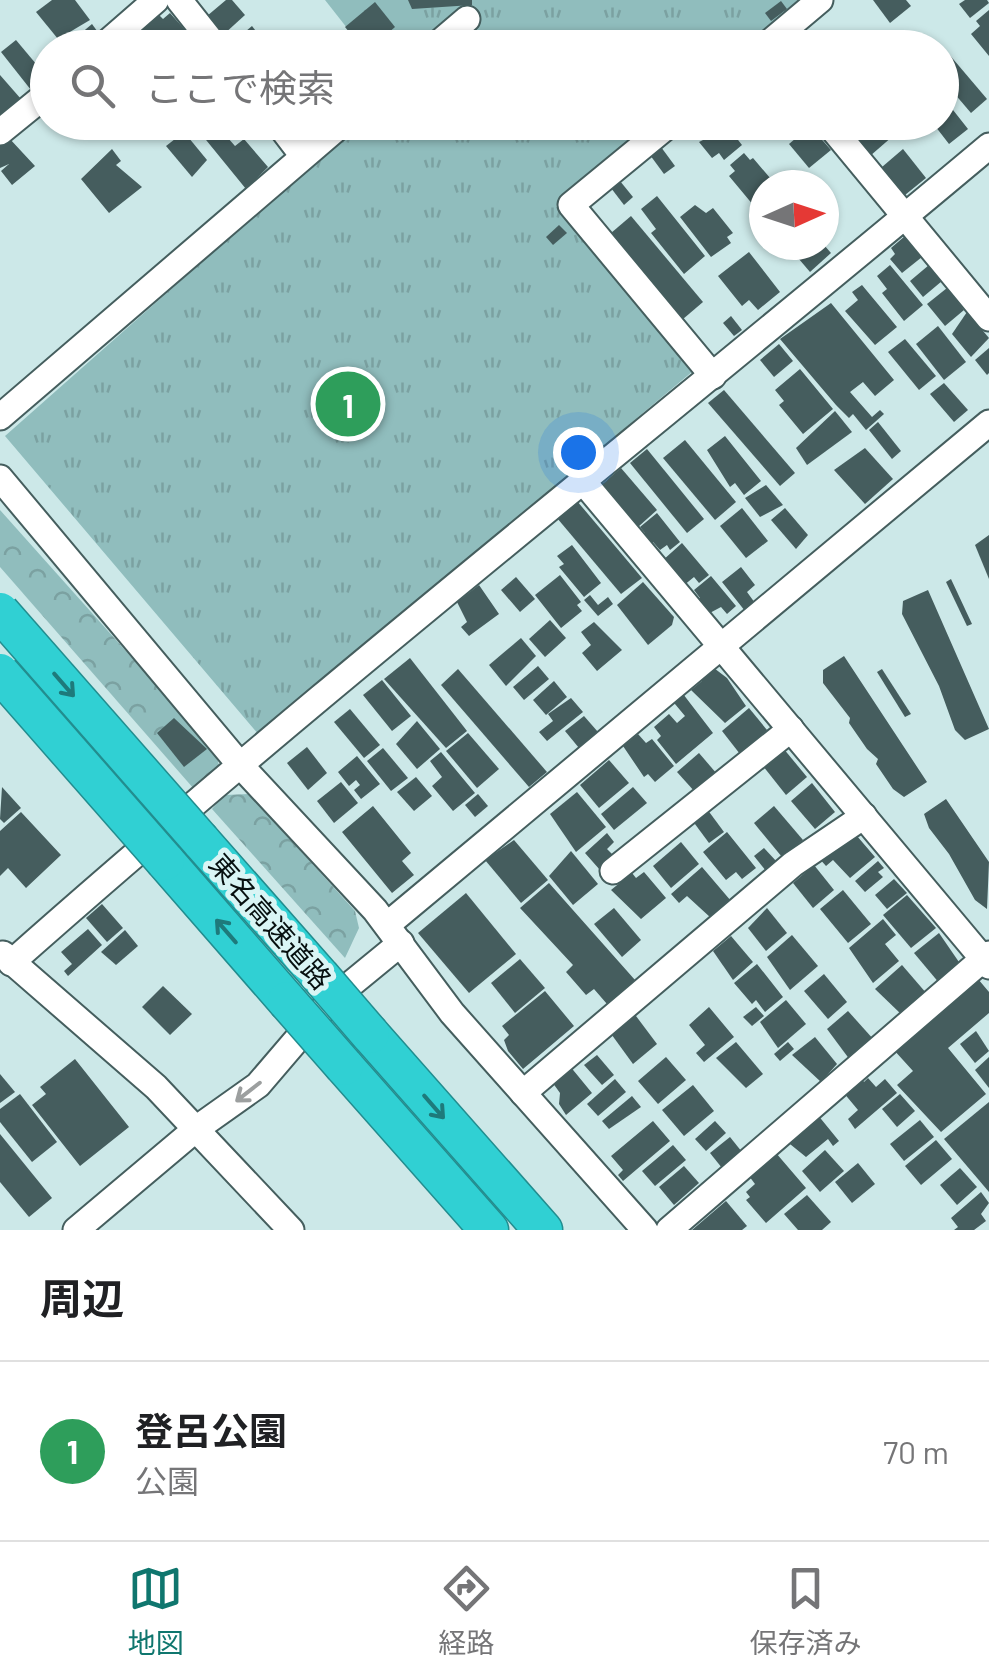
<!DOCTYPE html>
<html lang="ja">
<meta charset="utf-8">
<style>
:root{--surface:#fff;--page:#f2f2f2;--text:#202124;--muted:#757577;--line:#e0e0e0;--accent:#0f766e}
body{margin:0;font-family:Barlow,"Noto Sans JP",sans-serif;background:var(--page);color:var(--text)}
.compass{position:absolute;left:749px;top:170px;width:90px;height:90px;border-radius:50%;background:var(--surface);box-shadow:0 2px 8px #0004;rotate:87deg}
.you{position:absolute;left:578px;top:452px;width:35px;height:35px;margin:-25px;border:8px solid #fff;border-radius:50%;background:#1a73e8;box-shadow:0 0 0 15px #1a73e833}
.badge{display:grid;place-items:center;width:65px;height:65px;border-radius:50%;background:var(--accent);color:#fff;font-size:32px;font-weight:700}
.pin{position:absolute;translate:-50% -50%;border:5px solid #fff;box-shadow:0 2px 10px #0006}
.list{margin:0;padding:0;list-style:none}
h2{display:flex;justify-content:space-between;align-items:center;height:130px;margin:0;padding:0 40px;font-size:42px}
h2 small{font-size:32px;font-weight:400;color:var(--muted)}
.list li{display:grid;grid-template-columns:65px 1fr auto;gap:30px;align-items:center;box-sizing:border-box;height:180px;padding:0 40px;border-top:2px solid var(--line)}
.list b{display:block;font-size:38px;white-space:nowrap}
.list p{margin:0;font-size:32px;white-space:nowrap;color:var(--muted)}
.list em{font-size:32px;font-style:normal;color:var(--muted)}
.icon{flex:none;width:55px;height:55px;fill:none;stroke:currentColor;stroke-width:2;stroke-linecap:round;stroke-linejoin:round}
.map{position:relative;flex:none;width:989px;height:1230px;overflow:hidden}
.search{position:absolute;background:var(--surface);box-shadow:0 2px 8px #0004;left:30px;right:30px;top:30px;height:110px;display:flex;align-items:center;gap:25px;box-sizing:border-box;padding:0 35px;border-radius:55px;color:var(--muted);font-size:38px}
.sheet{height:310px;background:var(--surface)}
nav{display:flex;justify-content:space-around;align-items:center;box-sizing:border-box;height:140px;border-top:2px solid var(--line);background:var(--surface);font-size:28px;color:var(--muted)}
nav a{display:grid;justify-items:center;gap:5px}
nav .on{color:var(--accent)}
.map>svg:first-child{display:block}
.forest{fill:url(#forest-crowns)}
.park{fill:url(#park-tufts)}
.building{fill:#455d5e}
.lines{fill:none;stroke-linecap:round;stroke-linejoin:round}
.minor-casing{stroke:#455e5e;stroke-width:29}
.highway-casing{stroke:#228d8f;stroke-width:41}
.minor{stroke:#fff;stroke-width:25}
.highway{stroke:#30d0d3;stroke-width:38}
.highway-bridge-casing{stroke:#228d8f;stroke-width:41;stroke-linecap:butt}
.highway-bridge{stroke:#30d0d3;stroke-width:38}
.oneway{stroke:#1e7a7b}
.oneway2{stroke:#9c9f9f}
.labels{text-anchor:middle;dominant-baseline:central;stroke-width:10;stroke-linejoin:round;paint-order:stroke}
.street-label{font-size:28px;fill:#071010;stroke:#d9f5f5}
</style>
<div class="map">
<svg width="989" height="1230" viewBox="0 0 989 1230">
<defs>
<pattern id="forest-crowns" width="20" height="18" patternUnits="userSpaceOnUse" patternTransform="scale(2.5)"><rect width="20" height="18" fill="#90bdbd"/><path d="M2 6a3 3 0 1 1 6 0M12 15a3 3 0 1 1 6 0" fill="none" stroke="#7ba1a1"/></pattern>
<pattern id="park-tufts" width="24" height="20" patternUnits="userSpaceOnUse" patternTransform="scale(2.5)"><rect width="24" height="20" fill="#90bdbd"/><path d="M3 7l-1-3M5 7V3M7 7l1-3M15 17l-1-3M17 17v-4M19 17l1-3" fill="none" stroke="#7ba1a1"/></pattern>
</defs>
<rect width="100%" height="100%" fill="#cce8e8"/>
<g class="forest">
<path d="M0,510l216,242 3,14 -25,23 -194,-222z"/>
<path d="M249,794l106,117 4,17 -14,30 -133,-149 12,-14z"/>
</g>
<g class="park">
<path d="M325,0h476l-57,48 -382,-1z"/>
<path d="M359,123h295l-98,83 137,165 -434,364 -254,-299z"/>
</g>
<g class="building">
<path d="M52,0h23l15,20 -32,19 -22,-27z"/>
<path d="M226,0h6l13,15 -22,20 -16,-19z"/>
<path d="M408,0h64v5l-60,4z"/>
<path d="M873,0h33l5,6 -21,17z"/>
<path d="M965,0h22l2,3 -19,15 -11,-14z"/>
<path d="M781,1l6,8 -16,12 -6,-8z"/>
<path d="M375,2l20,25 -24,21h-9l-17,-21z"/>
<path d="M989,10v46l-18,-22 9,-8 -4,-5z"/>
<path d="M170,13l15,17 -21,18h-31l-5,-7 31,-26 4,4z"/>
<path d="M92,24l8,11 -13,11 -8,-11z"/>
<path d="M252,26l14,18 -29,4 -4,-6z"/>
<path d="M16,40l31,37 -16,13 -30,-38z"/>
<path d="M942,46l45,53 -16,14 -29,-34z"/>
<path d="M0,75l21,24 -21,17z"/>
<path d="M942,96l26,33 -19,15 -17,-22h10z"/>
<path d="M138,122h26l3,4 -15,13z"/>
<path d="M218,122h12l6,8 -8,8 7,8 9,-7 24,28 -22,22 -44,-54z"/>
<path d="M696,122h28l18,23 -18,15 -5,-7 -7,5 -13,-16 4,-2 -9,-11z"/>
<path d="M772,122h33l-19,17z"/>
<path d="M865,122h17l11,14 -23,20 -18,-22z"/>
<path d="M810,126l21,24 -22,18 -20,-24z"/>
<path d="M184,132l23,28 -15,17 -26,-31z"/>
<path d="M9,138l26,28 -23,19 -11,-14 8,-7 -9,4v-23z"/>
<path d="M661,147l14,19 -11,8 -14,-19z"/>
<path d="M112,149l9,12 -5,4 26,22 -33,26 -28,-34z"/>
<path d="M903,149l23,29 -21,17 -23,-28z"/>
<path d="M744,153l6,7 3,-2 23,27h-12v33l-35,-42 6,-5 -5,-6z"/>
<path d="M620,181l13,16 -9,8 -13,-17z"/>
<path d="M657,196l48,60 -21,18 -33,-41 5,-4 -15,-20z"/>
<path d="M695,205l11,8 7,-5 20,25 -6,4 4,6 -20,14 -31,-40z"/>
<path d="M631,216l72,86 -27,23 -72,-86z"/>
<path d="M559,225l8,8 -14,12 -7,-8z"/>
<path d="M905,236l17,21 -20,16 -12,-14 5,-5 -4,-6z"/>
<path d="M787,245h37l7,8 -21,19z"/>
<path d="M749,252l31,40 -22,18 -9,-10 -7,6 -24,-30z"/>
<path d="M890,265l33,40 -19,16 -22,-28 5,-4 -10,-13z"/>
<path d="M929,265l13,16 -19,16 -13,-16z"/>
<path d="M862,285l35,42 -22,18 -30,-34 13,-11 -6,-8z"/>
<path d="M947,288l17,22 -19,16 -18,-22z"/>
<path d="M831,303l63,77 -19,16 -12,-14 -13,10 22,25 8,-7 4,4 -18,16 -13,-16 -4,4 -13,-13 -56,-66z"/>
<path d="M967,312l22,26 -18,19 -19,-23z"/>
<path d="M731,316l11,14 -8,6 -11,-13z"/>
<path d="M938,326l28,36 -22,18 -28,-36z"/>
<path d="M905,339l31,37 -17,14 -31,-38z"/>
<path d="M779,344l14,17 -19,16 -14,-17z"/>
<path d="M989,348v25l-2,2 -12,-15z"/>
<path d="M800,369l33,40 -30,25 -24,-29 5,-4 -9,-11z"/>
<path d="M944,383l24,27 -14,12 -24,-28z"/>
<path d="M724,390l71,83 -15,13 -72,-83z"/>
<path d="M835,411l17,21 -45,33 -11,-17z"/>
<path d="M878,422l23,29 -9,8 -23,-29z"/>
<path d="M725,436l36,45 -17,14 -9,-12 -5,4 -23,-37z"/>
<path d="M685,440l51,62 -21,18 -52,-62z"/>
<path d="M865,448l28,31 -28,25 -31,-34z"/>
<path d="M647,449l57,70 -17,14 -57,-70z"/>
<path d="M621,468l36,42 -19,17 -37,-42z"/>
<path d="M766,485l17,20 -23,12 -15,-19z"/>
<path d="M577,501l65,77 -21,16 -64,-76z"/>
<path d="M742,508l26,33 -22,17 -26,-32z"/>
<path d="M785,508l23,27 -12,14 -25,-29z"/>
<path d="M657,513l23,29 -10,8 -3,-5 -7,5 -7,-8 -4,4 -8,-10 4,-3 -5,-6z"/>
<path d="M989,535v44l-14,-34z"/>
<path d="M682,543l27,32 -10,8 -5,-6 -11,9 -21,-25z"/>
<path d="M572,545l29,38 -17,14 -25,-30 5,-3 -7,-8z"/>
<path d="M741,567l14,18 -8,7 8,11 -10,8 -23,-29z"/>
<path d="M560,575l21,27 -4,3 5,6 -21,17 -26,-33z"/>
<path d="M711,576l25,30 -9,8 -6,-7 -15,8 -10,-13 4,-4 -6,-8z"/>
<path d="M516,577l19,22 -15,13 -19,-22z"/>
<path d="M951,579l21,45 -5,2 -21,-44z"/>
<path d="M643,582l31,35 -2,8 -24,20 -31,-40z"/>
<path d="M479,585l20,29 -30,22 -8,-9 6,-5 -10,-20z"/>
<path d="M928,590l61,139 -24,11 -10,-10 -16,-44 -37,-72 1,-13z"/>
<path d="M590,595l8,10 10,-8 5,7 -15,12 -14,-16z"/>
<path d="M550,620l16,18 -21,19 -16,-18z"/>
<path d="M594,622l28,28 -25,21 -15,-18 9,-8 -10,-13z"/>
<path d="M521,638l15,18 -30,30 -17,-21z"/>
<path d="M844,656l83,126 -23,15 -11,-8 -17,-25 2,-5 -11,-10 -18,-26 1,-5 -27,-35v-13z"/>
<path d="M410,658l57,73 -21,17 -62,-69z"/>
<path d="M710,665l17,13 19,28 -21,17 -34,-33 11,-9 -4,-5z"/>
<path d="M538,666l11,13 -25,21 -11,-13z"/>
<path d="M458,669l89,103 -18,15 -88,-102z"/>
<path d="M882,669l29,45 -6,3 -28,-45z"/>
<path d="M382,680l29,36 -19,15 -29,-36z"/>
<path d="M554,681l13,16 -21,18 -13,-15z"/>
<path d="M680,690l33,43 -37,31 -19,-24 4,-4 -7,-9 15,-13 8,9 8,-7 -15,-18z"/>
<path d="M571,698l12,14 -36,29 -8,-9 14,-11 -5,-7z"/>
<path d="M749,708l18,22 -27,24 -18,-23z"/>
<path d="M350,709l30,36 -16,13 -30,-36z"/>
<path d="M584,716l14,16 -19,16 -14,-17z"/>
<path d="M174,718l33,31 -23,18 -27,-34z"/>
<path d="M417,721l23,28 -23,20 -21,-25z"/>
<path d="M468,733l31,36 -22,19 -31,-37z"/>
<path d="M638,734l8,9 6,-4 22,27 -19,16 -7,-8 -4,3 -21,-31z"/>
<path d="M307,747l20,26 -19,17 -21,-27z"/>
<path d="M383,748l25,30 -17,13 -24,-30z"/>
<path d="M783,748l24,29 -21,18 -23,-29z"/>
<path d="M441,752l34,41 -22,18 -21,-25 10,-9 -12,-16z"/>
<path d="M699,753l18,21 -22,18 -18,-20z"/>
<path d="M357,756l23,28 -19,15 -7,-9 6,-5 -4,-5 -7,6 -11,-14z"/>
<path d="M609,760l20,23 -30,25 -19,-23z"/>
<path d="M416,777l16,19 -18,15 -17,-19z"/>
<path d="M341,782l17,21 -24,20 -17,-22z"/>
<path d="M812,783l23,29 -20,17 -24,-28z"/>
<path d="M2,787l19,21 -17,15 -4,-4z"/>
<path d="M633,787l14,16 -33,27 -13,-16z"/>
<path d="M577,792l29,35 -30,25 -26,-38z"/>
<path d="M478,794l10,12 -13,11 -10,-12z"/>
<path d="M946,799l43,63 -2,47 -12,-9 -26,-46 -20,-26 -5,-14z"/>
<path d="M373,806l38,47 -9,8 12,14 -22,18 -50,-61z"/>
<path d="M774,806l29,34 -21,17 -28,-34z"/>
<path d="M707,809l17,23 -15,11 -17,-23z"/>
<path d="M21,812l40,43 -35,33 -18,-20 -8,8v-45z"/>
<path d="M851,829l24,28 -25,21 -17,-18 -7,6 -8,-9z"/>
<path d="M727,832l29,36 -14,11 -6,-7 -10,8 -23,-28z"/>
<path d="M607,833l7,9 -7,7 8,8 -15,13 -15,-17z"/>
<path d="M514,840l34,40 -27,23 -36,-43z"/>
<path d="M681,842l18,22 -28,24 -18,-22z"/>
<path d="M764,848l13,14 -11,9 -12,-15z"/>
<path d="M571,851l27,33 -25,21 -24,-29z"/>
<path d="M878,861l6,7 -6,4 5,5 -18,15 -10,-11z"/>
<path d="M814,865l20,25 -21,18 -20,-25z"/>
<path d="M702,867l29,34 -20,17 -24,-22 -8,7 -8,-9z"/>
<path d="M644,872l22,26 -25,21 -30,-29 21,-17 4,5z"/>
<path d="M894,879l13,14 -20,16 -12,-14z"/>
<path d="M549,883l86,97 -28,24 -13,-15 -8,6 -20,-23 7,-7 -53,-57z"/>
<path d="M843,890l28,34 -23,19 -28,-34z"/>
<path d="M466,893l50,61 -47,39 -51,-60z"/>
<path d="M907,895l29,33 -25,20 -28,-33z"/>
<path d="M102,904l21,24 -16,14 -21,-24z"/>
<path d="M614,908l27,32 -19,17 -28,-33z"/>
<path d="M767,908l20,25 -21,18 -18,-23z"/>
<path d="M883,919l13,16 -11,9 14,17 -26,22 -24,-35z"/>
<path d="M88,929l14,16 -34,31 -4,-5 8,-7 -11,-12z"/>
<path d="M125,930l13,16 -22,19 -15,-13z"/>
<path d="M939,933l22,32 -21,19 -26,-31z"/>
<path d="M792,935l26,31 -28,24 -23,-33z"/>
<path d="M731,936l22,26 -20,18 -20,-29z"/>
<path d="M520,959l25,29 -30,25 -24,-30z"/>
<path d="M757,964l26,33 -18,15 -9,-12 -4,4 -18,-21z"/>
<path d="M902,965l25,29 -25,21 -27,-26z"/>
<path d="M824,974l23,28 -19,17 -24,-28z"/>
<path d="M978,979l11,13v21l-41,35 38,46 -45,38 -44,-47 16,-14 -20,-22z"/>
<path d="M163,986l29,28 -22,21 -28,-28z"/>
<path d="M545,991l29,35 -51,43 -15,-18 -4,-11 5,-5 -7,-9z"/>
<path d="M786,1000l20,24 -28,24 -18,-26z"/>
<path d="M709,1007l25,30 -30,25 -8,-9 9,-8 -16,-20z"/>
<path d="M756,1007l8,9 -12,10 -9,-9z"/>
<path d="M848,1011l26,29 -24,20 -23,-31z"/>
<path d="M633,1012l24,32 -24,20 -24,-33z"/>
<path d="M976,1031l13,20 -14,12 -15,-19z"/>
<path d="M815,1037l22,27 -16,18 -29,-27z"/>
<path d="M736,1042l27,32 -17,14 -30,-30z"/>
<path d="M788,1042l6,7 -14,12 -6,-7z"/>
<path d="M597,1055l17,20 -12,10 -18,-20z"/>
<path d="M666,1057l20,23 -28,24 -20,-23z"/>
<path d="M989,1057v31l-14,-18z"/>
<path d="M75,1059l54,68 -49,39 -48,-61 14,-11 -6,-7z"/>
<path d="M569,1065l23,28 -26,22 -7,-11 1,-11 -10,-14z"/>
<path d="M0,1074l15,18 -15,11z"/>
<path d="M861,1077l3,5 4,-4 8,9 9,-8 12,14 -42,36 -7,-10 10,-9 -15,-18z"/>
<path d="M615,1079l11,13 -28,24 -11,-12z"/>
<path d="M693,1085l21,26 -30,25 -22,-26z"/>
<path d="M20,1094l37,48 -25,20 -32,-40v-13z"/>
<path d="M900,1094l15,17 -18,16 -15,-18z"/>
<path d="M632,1096l9,11 -32,22 -7,-8z"/>
<path d="M989,1102v90l-45,-53z"/>
<path d="M817,1114l22,27 -6,5 -5,-7 -22,18 -21,-17z"/>
<path d="M920,1120l14,17 -30,24 -14,-17z"/>
<path d="M653,1121l17,20 -47,40 -5,-6 5,-5 -12,-14z"/>
<path d="M715,1121l11,12 -20,18 -11,-12z"/>
<path d="M0,1134l52,64 -23,19 -29,-35z"/>
<path d="M730,1137l12,15 -20,16 -12,-15z"/>
<path d="M936,1140l16,19 -31,26 -16,-19z"/>
<path d="M673,1145l13,15 -31,26 -13,-15z"/>
<path d="M825,1150l19,21 -24,21 -18,-21z"/>
<path d="M776,1153l30,35 -40,35 -20,-23 4,-3 -4,-5 9,-8 -6,-8z"/>
<path d="M858,1163l17,21 -23,19 -17,-21z"/>
<path d="M684,1166l15,17 -25,22 -15,-18z"/>
<path d="M960,1168l17,19 -20,18 -17,-20z"/>
<path d="M981,1192l8,11 -8,11 5,7 -12,9h-20l4,-3 -7,-9z"/>
<path d="M807,1195l24,27 -9,8h-24l-14,-16z"/>
<path d="M726,1201l21,25 -5,4h-50z"/>
</g>
<g class="lines">
<g class="minor-casing">
<g id="minor">
<path d="M179,0l38,48"/>
<path d="M101,48l55,-48"/>
<path d="M433,48l34,-29"/>
<path d="M763,48l57,-48"/>
<path d="M277,122l26,34"/>
<path d="M672,122l-101,83 142,171"/>
<path d="M827,122l162,196"/>
<path d="M0,132l48,-39"/>
<path d="M0,417l344,-295"/>
<path d="M0,478l241,288 134,144 77,103 193,217"/>
<path d="M581,479l408,487"/>
<path d="M613,871l178,-142"/>
<path d="M387,925l602,-502"/>
<path d="M3,954l153,133 135,143"/>
<path d="M11,963c318,-282 653,-544 978,-817"/>
<path d="M523,1093l270,-229 71,-48"/>
<path d="M76,1230l120,-101 62,-44 71,-83 72,-59"/>
<path d="M669,1230l320,-276"/>
</g>
</g>
<g class="highway-casing">
<g id="highway">
<path d="M201,841l119,135"/>
<path d="M165,861l122,140"/>
<path d="M370,1034l173,196"/>
<path d="M344,1066l145,164"/>
</g>
</g>
<use href="#minor" class="minor"/>
<use href="#highway" class="highway"/>
<g class="highway-bridge-casing">
<g id="highway-bridge">
<path d="M0,612l201,229"/>
<path d="M0,673l165,188"/>
<path d="M320,976l50,58"/>
<path d="M287,1001l57,65"/>
</g>
</g>
<use href="#highway-bridge" class="highway-bridge"/>
</g>
<defs><path id="oneway-shaft" d="M-6 0H5M1.5-3L5.5 0L1.5 3" fill="none" stroke-width="1.6" stroke-linecap="round" stroke-linejoin="round" transform="scale(2.5)"/></defs>
<g class="oneway">
<use href="#oneway-shaft" transform="translate(64 685) rotate(49)"/>
<use href="#oneway-shaft" transform="translate(226 931) rotate(-131)"/>
<use href="#oneway-shaft" transform="translate(434 1107) rotate(49)"/>
</g>
<use class="oneway2" href="#oneway-shaft" transform="translate(248 1092) rotate(142)"/>
<g class="labels">
<g class="street-label">
<text transform="translate(271 921) rotate(49)">東名高速道路</text>
</g>
</g>
</svg>
<svg class="compass" viewBox="-18 -18 36 36"><path d="M0-13l5 13h-10z" fill="#e53935"/><path d="M0 13l5-13h-10z" fill="#757577"/></svg>
<div class="you"></div>
<div class="pin badge" style="left:348px;top:404px;background:#2e9e5b">1</div>
<div class="search"><svg class="icon" aria-label="search" viewBox="0 0 24 24"><circle cx="10" cy="10" r="6"/><path d="M15 15l6 6"/></svg>ここで検索</div>
</div>
<section class="sheet">
<h2>周辺<small></small></h2>
<ul class="list">
<li><span class="badge" style="background:#2e9e5b">1</span><div><b>登呂公園</b><p>公園</p></div><em>70 m</em></li>
</ul>
</section>
<nav>
<a class="on"><svg class="icon" aria-label="map" viewBox="0 0 24 24"><path d="M3 6l6-2 6 2 6-2v14l-6 2-6-2-6 2zM9 4v14M15 6v14"/></svg>地図</a>
<a><svg class="icon" aria-label="directions" viewBox="0 0 24 24"><path d="M12 3l9 9-9 9-9-9zM9 14v-3h6M13 9l2 2-2 2"/></svg>経路</a>
<a><svg class="icon" aria-label="saved" viewBox="0 0 24 24"><path d="M7 4h10v16l-5-4-5 4z"/></svg>保存済み</a>
</nav>
